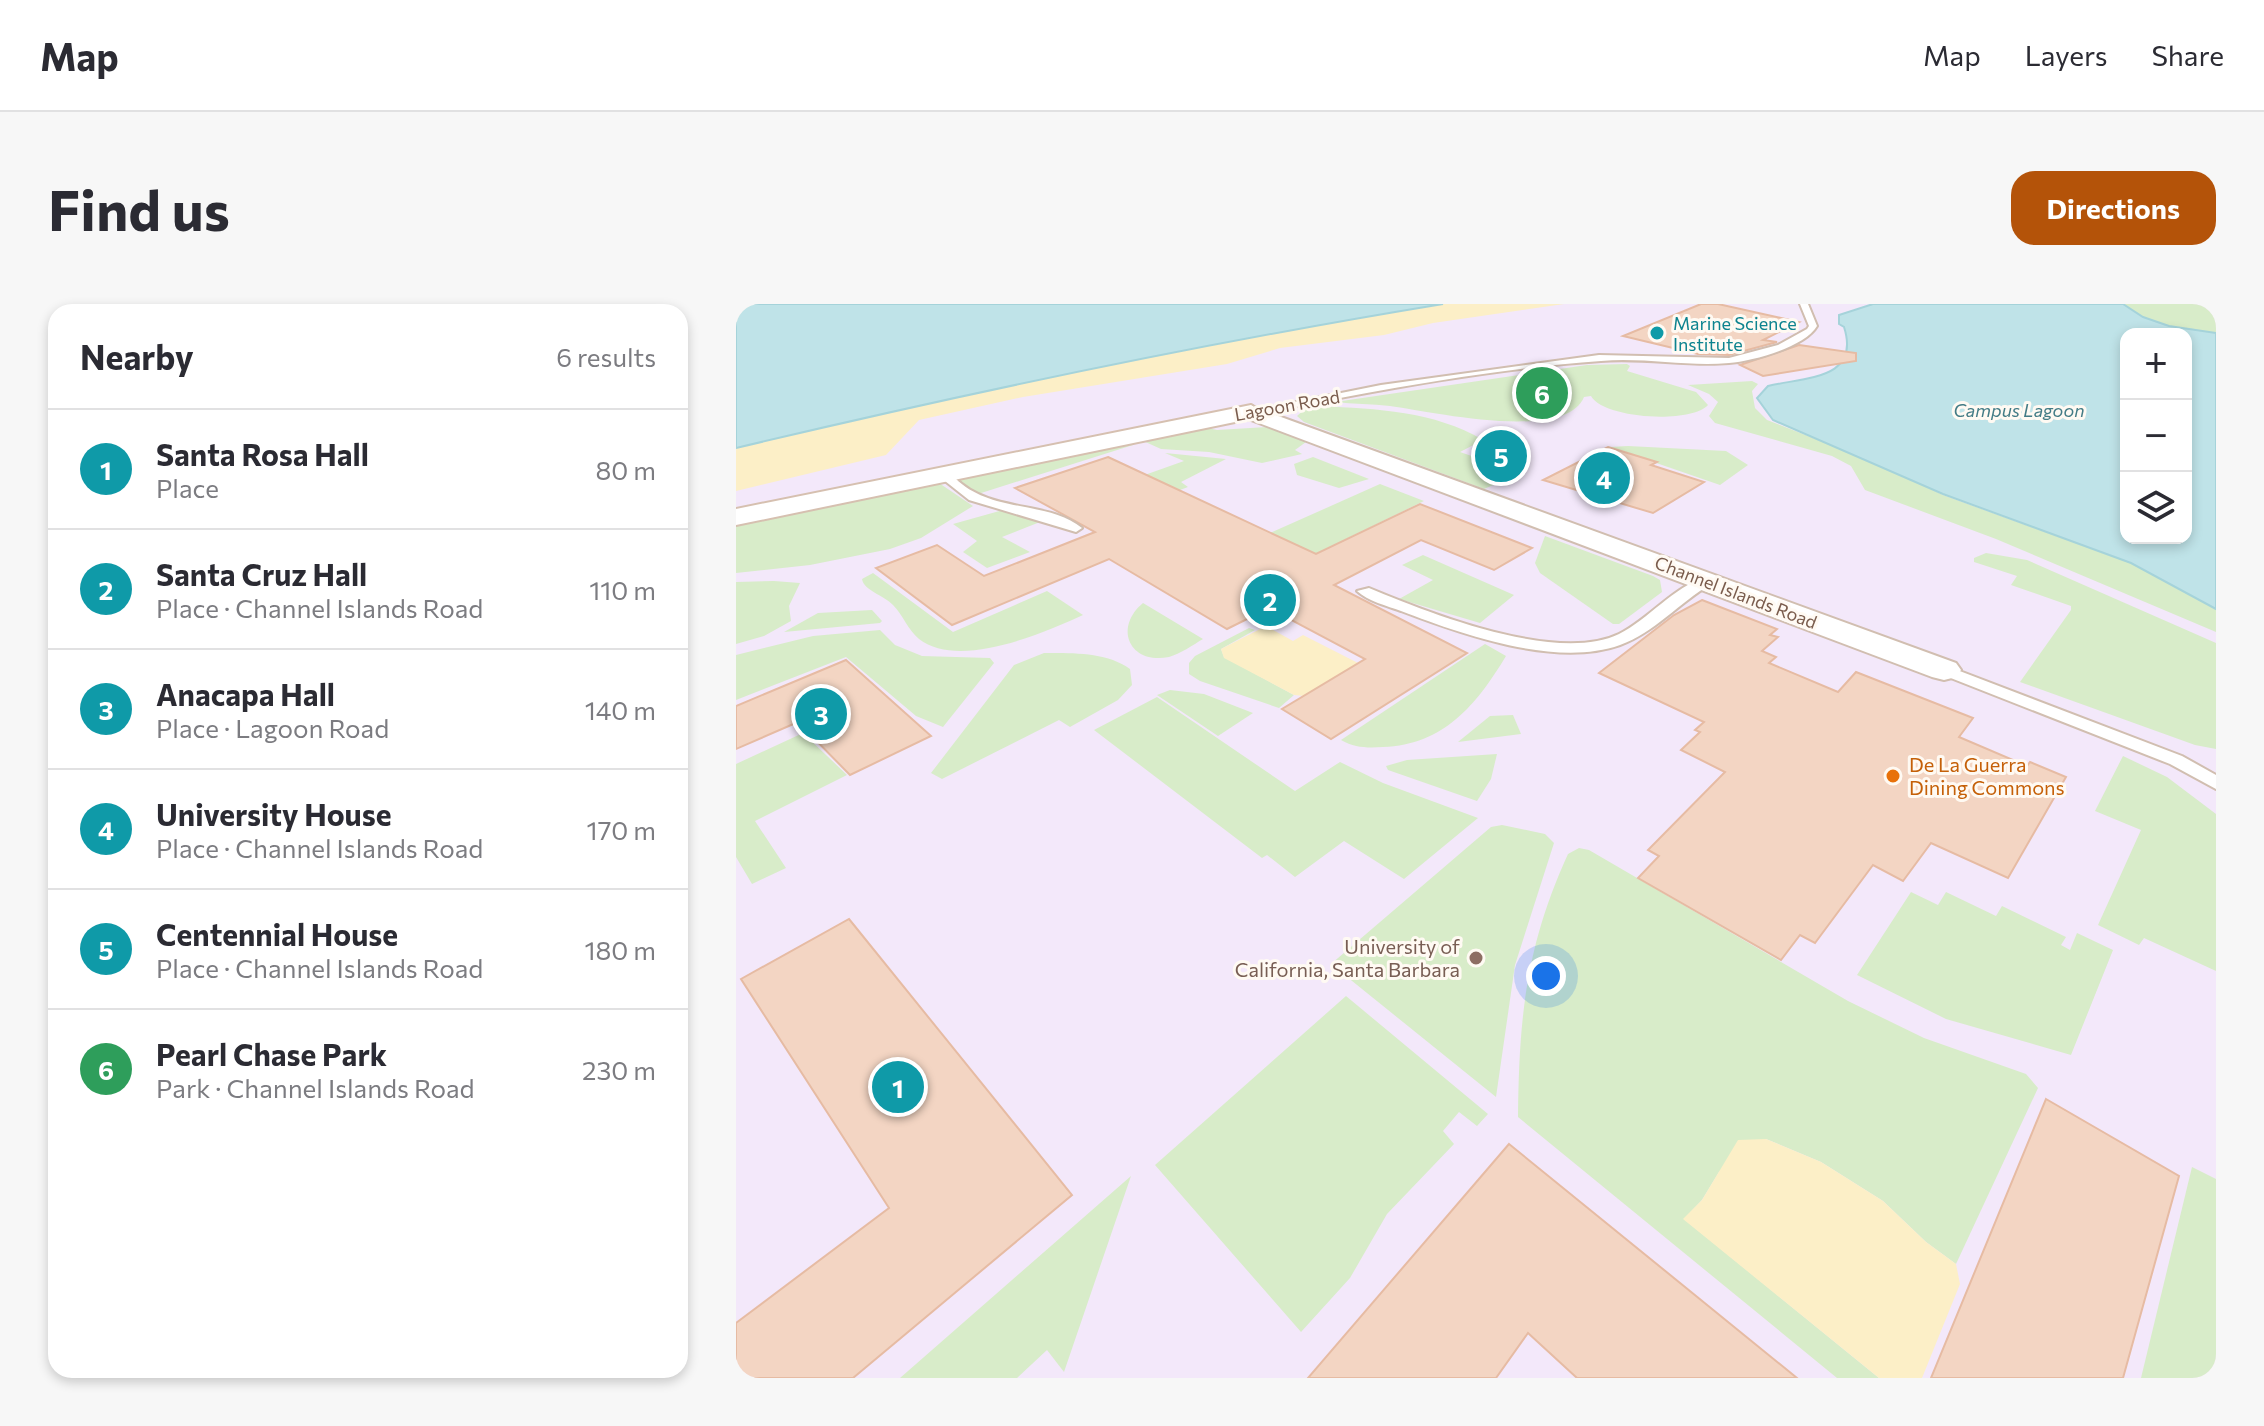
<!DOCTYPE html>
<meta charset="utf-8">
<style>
:root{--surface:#fff;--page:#f7f7f7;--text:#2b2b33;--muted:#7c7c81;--line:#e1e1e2;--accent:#b45309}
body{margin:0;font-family:Commissioner,sans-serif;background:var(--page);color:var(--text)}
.controls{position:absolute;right:24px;top:24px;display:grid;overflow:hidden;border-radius:16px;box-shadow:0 4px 12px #0003}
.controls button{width:72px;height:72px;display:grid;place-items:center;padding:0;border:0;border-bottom:2px solid var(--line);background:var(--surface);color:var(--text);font:40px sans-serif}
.you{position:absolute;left:810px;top:672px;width:28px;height:28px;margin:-20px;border:6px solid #fff;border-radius:50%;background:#1a73e8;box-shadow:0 0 0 12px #1a73e833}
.badge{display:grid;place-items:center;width:52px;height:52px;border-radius:50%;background:var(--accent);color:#fff;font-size:26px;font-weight:700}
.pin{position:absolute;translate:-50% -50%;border:4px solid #fff;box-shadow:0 2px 8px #0006}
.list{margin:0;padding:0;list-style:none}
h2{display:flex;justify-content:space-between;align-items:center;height:104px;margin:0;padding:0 32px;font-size:34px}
h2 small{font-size:26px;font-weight:400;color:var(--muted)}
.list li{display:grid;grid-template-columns:52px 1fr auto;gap:24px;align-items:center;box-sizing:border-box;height:120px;padding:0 32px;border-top:2px solid var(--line)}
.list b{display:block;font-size:30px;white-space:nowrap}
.list p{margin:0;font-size:26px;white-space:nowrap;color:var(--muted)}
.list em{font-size:26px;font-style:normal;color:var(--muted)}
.icon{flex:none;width:44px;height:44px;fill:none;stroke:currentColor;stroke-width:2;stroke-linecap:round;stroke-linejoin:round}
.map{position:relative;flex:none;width:1480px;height:1074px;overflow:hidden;border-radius:24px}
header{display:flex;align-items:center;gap:48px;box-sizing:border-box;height:112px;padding:0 40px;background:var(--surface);border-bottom:2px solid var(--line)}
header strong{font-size:38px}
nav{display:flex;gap:44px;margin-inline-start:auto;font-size:28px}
.intro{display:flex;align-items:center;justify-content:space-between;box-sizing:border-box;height:192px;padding:0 48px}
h1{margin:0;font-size:56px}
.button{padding:20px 36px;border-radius:24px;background:var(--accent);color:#fff;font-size:28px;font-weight:700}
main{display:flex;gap:48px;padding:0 48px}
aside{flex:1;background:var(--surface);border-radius:24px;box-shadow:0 4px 12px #0003}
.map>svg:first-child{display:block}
.education{fill:#f3e8fa;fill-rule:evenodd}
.green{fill:#d8ecc9}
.sand{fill:#fcefc7}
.water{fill:#bfe3e8;stroke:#a5d3da;stroke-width:2;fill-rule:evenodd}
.building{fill:#f3d5c3;stroke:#e6bba3;stroke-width:2}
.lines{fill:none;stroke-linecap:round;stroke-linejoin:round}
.lane-casing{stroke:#d1beb0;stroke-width:4}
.street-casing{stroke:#d1beb0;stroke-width:4}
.secondary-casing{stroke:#d6c0b0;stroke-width:4}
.lane{fill:#fff;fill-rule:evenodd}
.street{fill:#fff;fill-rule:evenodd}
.secondary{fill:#fff;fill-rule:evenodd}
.culture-dot{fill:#0f9aa8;stroke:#fffaf3;stroke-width:3}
.food-dot{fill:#e8710a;stroke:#fffaf3;stroke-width:3}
.education-dot{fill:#8d6e63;stroke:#fffaf3;stroke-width:3}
.labels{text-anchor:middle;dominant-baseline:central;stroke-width:6;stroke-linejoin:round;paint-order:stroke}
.far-culture-label{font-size:18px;fill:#0d838f;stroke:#fffaf3;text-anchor:start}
.far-street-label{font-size:18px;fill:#7a5c4d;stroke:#fffaf3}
.far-water-label{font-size:18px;font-style:italic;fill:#437c86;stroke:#fffaf3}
.food-label{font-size:20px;fill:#c56008;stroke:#fffaf3;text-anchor:start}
.education-label{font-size:20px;fill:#785e54;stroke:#fffaf3;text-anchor:end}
</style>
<header>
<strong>Map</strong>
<nav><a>Map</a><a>Layers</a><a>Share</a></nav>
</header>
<div class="intro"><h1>Find us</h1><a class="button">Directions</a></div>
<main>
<aside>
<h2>Nearby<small>6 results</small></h2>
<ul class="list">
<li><span class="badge" style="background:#0f9aa8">1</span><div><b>Santa Rosa Hall</b><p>Place</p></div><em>80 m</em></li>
<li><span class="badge" style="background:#0f9aa8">2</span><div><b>Santa Cruz Hall</b><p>Place · Channel Islands Road</p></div><em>110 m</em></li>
<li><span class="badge" style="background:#0f9aa8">3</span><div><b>Anacapa Hall</b><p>Place · Lagoon Road</p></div><em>140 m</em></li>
<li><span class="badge" style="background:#0f9aa8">4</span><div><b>University House</b><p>Place · Channel Islands Road</p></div><em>170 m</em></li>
<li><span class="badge" style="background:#0f9aa8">5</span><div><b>Centennial House</b><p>Place · Channel Islands Road</p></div><em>180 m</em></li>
<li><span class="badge" style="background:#2e9e5b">6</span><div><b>Pearl Chase Park</b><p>Park · Channel Islands Road</p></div><em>230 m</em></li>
</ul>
</aside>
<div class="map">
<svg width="1480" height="1074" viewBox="0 0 1480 1074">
<rect width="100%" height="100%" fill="#fdf6ec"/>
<path class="education" d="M707,0h773v1074h-1480v-930zM1390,30h60v204h-60z"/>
<g class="green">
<path d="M1387,0h93v29l-47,-7 -26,-9z"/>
<path d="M891,60l3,2 -3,5 69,21 12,13c-17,19 -104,14 -117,-9l-7,1c-19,46 -155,14 -194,9 -18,-2 -37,-2 -55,-4l252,-37z"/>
<path d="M1016,77l6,3 -6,7 3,17 12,12 100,39 76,36 188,68 85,46v23l-220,-93 -131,-49 -14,-24 -19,-10 -117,-33 -6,-7 9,-14 -9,-8 -21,-9z"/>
<path d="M585,102c56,3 113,5 162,34l-23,12 61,21 -37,16 -180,-67 -7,-6 9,-8z"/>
<path d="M467,123l14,3 50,-3 39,15 -11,8 7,4 -40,9 -53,-11 -48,-3 -20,-9z"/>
<path d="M394,139l3,2 -155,49 -21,-15z"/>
<path d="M892,142l98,5 22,14 -28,20 -110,-38z"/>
<path d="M429,149l61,6 -45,23 7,5 -43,16 -34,-16 73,-26z"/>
<path d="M577,153l56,22 -30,9 -42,-13 -3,-11z"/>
<path d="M203,179l34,23 -52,32 -31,11 -80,16 -74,8v-48z"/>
<path d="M644,180l44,17 -111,54 -45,-21z"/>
<path d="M267,206l42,10 -43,17 28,15 -43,16 -24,-16 14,-11 -24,-17z"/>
<path d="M809,232l108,40 7,4 2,12 -43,32h-6l-73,-51 -5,-10z"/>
<path d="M1250,249l41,7 189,83v106l-21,-4 -175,-63 51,-72v-4l-60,-21 6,-9 -43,-14v-4z"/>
<path d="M687,251l91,40 -34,28 -81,-24 34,-19 -31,-15z"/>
<path d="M137,269l80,59 94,-41 36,24c-39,18 -124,55 -164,24 -11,-9 -16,-24 -26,-34 -9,-10 -29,-14 -31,-26z"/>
<path d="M38,277l26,2 -11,23 2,15 -27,15 -28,8v-62z"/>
<path d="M407,299l60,36c-10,6 -23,15 -34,18 -39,8 -56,-29 -26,-54z"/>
<path d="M136,306l10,11 -2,2 -96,9 34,-19z"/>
<path d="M513,324l6,2 -34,19 3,8 70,38 -15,13 -79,-27 -11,-7v-11l6,-7z"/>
<path d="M144,326l15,15 27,11 68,2 4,5 -51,64 -27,-11 -70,-59 -110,43v-45l77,-19z"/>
<path d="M749,340l21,12c-29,48 -62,89 -123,91 -15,1 -28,1 -42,-7z"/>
<path d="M308,349c28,0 63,-1 86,16l2,16 -14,15 -48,27 -11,-7 -117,59 -11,-6 83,-108z"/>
<path d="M434,386l34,4 49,19 -35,23 -61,-41z"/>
<path d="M421,393l138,94 45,-29 43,21 95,35 -74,61 -60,-38 -49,36 -28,-22 -5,3 -168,-128z"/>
<path d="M777,411l8,19 -63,8 32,-26z"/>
<path d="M67,429l44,42 -92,46 31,47 -34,16 -16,-27v-93z"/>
<path d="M761,450l-6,25 -14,22 -89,-31 -2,-4 21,-6z"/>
<path d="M1387,452l44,21 49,37v157l-72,-33 -5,7 -41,-20 43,-95 -46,-19z"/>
<path d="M766,521l43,9 9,9 -39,122 -19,132 -165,-133 160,-137z"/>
<path d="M843,544l10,2 259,151 76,37 102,36 12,14 -82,176 -30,-22 -43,-41 -62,-39 -55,-23 -47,33 -17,28 -18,19 195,159h-42l-319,-261c1,-100 8,-171 50,-263z"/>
<path d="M1175,588l27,13 8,-13 50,24 6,-10 64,31 -5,8 9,5 7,-17 36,17 -42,105 -125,-36 -89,-44z"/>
<path d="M610,692l142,118 -11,12 -18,-14 -16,19 11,13 -67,70 -37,64 -49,54 -146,-167z"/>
<path d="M1456,863l24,12v199h-75z"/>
<path d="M395,872l-67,196 -17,-22 -30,28h-117z"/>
</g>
<g class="sand">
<path d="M707,0h121l-131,19 -49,12 -104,13 -53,16 -204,33 -104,23 -33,35 -150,36v-43c234,-58 469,-105 707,-144z"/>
<path d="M530,322l27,15 10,-6 55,28 -54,33 -10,-1 -70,-37 -3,-9z"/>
<path d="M1030,835l55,23 62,39 43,41 30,22 4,20 -38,94h-43l-196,-159 19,-19 36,-60z"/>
</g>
<g class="water">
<path d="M0,0h707c-238,39 -472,88 -707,144z"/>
<path d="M1137,0h250l20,13 26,9 47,7v276l-85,-46 -188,-69 -170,-74 -16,-22 11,-12c37,-9 93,-6 76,-59l-5,-3v-9zM1390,30h60v204h-60z"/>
</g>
<g class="building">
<path d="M965,0h17l81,18 -36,18 14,2 -48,13 -31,-1 -75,-18z"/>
<path d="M1063,41l57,8v8l-93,15 -23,-11z"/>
<path d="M872,143l49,15 -6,3 53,17 -51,31 -110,-33z"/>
<path d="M372,153l208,97 104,-50 112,44 -38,22 -73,-30 -87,45 133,68 -136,86 -49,-30 83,-50 -96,-51 -42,21 -118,-70 -157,66 -76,-57 61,-23 47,31 111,-44 -80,-44z"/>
<path d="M966,296l75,29 -7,6 8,2 -16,14 14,6 -7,6 69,29 18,-20 117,46 -14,19 68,29 3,-4 36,15 -58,101 -77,-35 -28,38 -30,-16 -58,78 -15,-8 -19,25 -143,-82 21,-22 -11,-6 77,-78 -44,-22 19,-18 -5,-2 9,-8 -105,-49 75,-58z"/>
<path d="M110,356l85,76 -81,39 -52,-53 -62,27v-43z"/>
<path d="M113,615l223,276 -219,183h-117v-55l153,-115 -148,-229z"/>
<path d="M1310,795l133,77 -56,202h-192z"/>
<path d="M773,840l288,234h-220l-49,-45 -32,45h-188z"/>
</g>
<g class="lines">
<g class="lane-casing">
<g id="lane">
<path d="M1064,0h8l9,22c-12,21 -64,35 -88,37 -42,4 -85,-6 -128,-2 -117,8 -235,32 -350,54l-5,-3 135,-27 218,-30 130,3 49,-13 29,-16 2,-3z"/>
<path d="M211,166h8v8c36,36 93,22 127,50l-6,4 -107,-32 -24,-19z"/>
<path d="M970,273l7,4 -2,3c-31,18 -57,49 -91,61 -64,23 -159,-11 -219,-34 -14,-5 -33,-10 -44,-20l12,-3c60,25 188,76 250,46 30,-15 54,-47 87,-57z"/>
<path d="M1208,361l238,91 34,19v14l-46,-25 -232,-91 -2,-3z"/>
</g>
</g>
<g class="street-casing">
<path id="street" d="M515,102l705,257 5,7 -5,7 -12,3 -12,-3 -689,-260 -3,-5z"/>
</g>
<g class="secondary-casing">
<path id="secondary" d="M515,101l11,7 -3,5 -523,108v-16z"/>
</g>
<use href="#lane" class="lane"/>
<use href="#street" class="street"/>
<use href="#secondary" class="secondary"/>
</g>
<circle class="culture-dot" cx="921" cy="29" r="8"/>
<circle class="food-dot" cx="1157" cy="472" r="8"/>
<circle class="education-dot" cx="740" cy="654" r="8"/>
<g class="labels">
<g class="far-culture-label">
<text x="937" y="19">Marine Science<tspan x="937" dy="21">Institute</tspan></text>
</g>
<g class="far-street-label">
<text transform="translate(551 101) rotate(-10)">Lagoon Road</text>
<text transform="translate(1000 288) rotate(21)">Channel Islands Road</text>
</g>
<g class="far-water-label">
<text x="1283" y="106">Campus Lagoon</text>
</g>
<g class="food-label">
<text x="1173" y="460">De La Guerra<tspan x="1173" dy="23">Dining Commons</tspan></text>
</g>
<g class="education-label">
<text x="724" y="642">University of<tspan x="724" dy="23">California, Santa Barbara</tspan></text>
</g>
</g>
</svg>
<div class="controls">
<button>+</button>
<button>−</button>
<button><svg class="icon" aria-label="layers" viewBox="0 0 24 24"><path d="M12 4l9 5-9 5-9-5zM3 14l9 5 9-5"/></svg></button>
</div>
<div class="you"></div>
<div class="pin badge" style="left:162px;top:783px;background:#0f9aa8">1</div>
<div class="pin badge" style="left:534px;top:296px;background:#0f9aa8">2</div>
<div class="pin badge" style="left:85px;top:410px;background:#0f9aa8">3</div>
<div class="pin badge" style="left:868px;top:174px;background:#0f9aa8">4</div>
<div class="pin badge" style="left:765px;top:152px;background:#0f9aa8">5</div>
<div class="pin badge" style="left:806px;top:89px;background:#2e9e5b">6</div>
</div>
</main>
